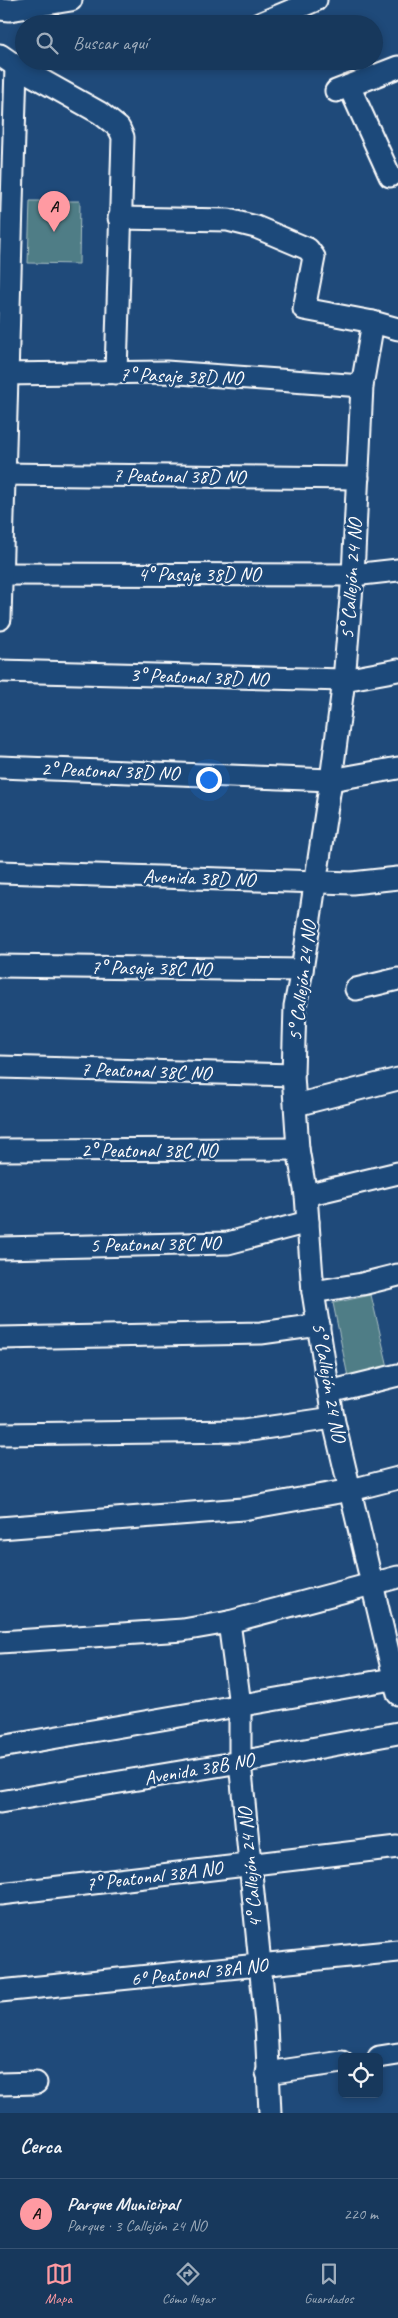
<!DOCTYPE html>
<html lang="es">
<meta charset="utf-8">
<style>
:root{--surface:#17385c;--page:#244365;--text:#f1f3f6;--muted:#9eacbb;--line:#365272;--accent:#ff9aa2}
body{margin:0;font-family:Caveat,sans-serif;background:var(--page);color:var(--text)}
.controls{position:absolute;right:15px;bottom:15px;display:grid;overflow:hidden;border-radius:8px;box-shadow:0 2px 8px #0003}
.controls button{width:45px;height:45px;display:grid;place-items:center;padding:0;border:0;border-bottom:1px solid var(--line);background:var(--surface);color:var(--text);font:25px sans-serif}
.you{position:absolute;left:208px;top:779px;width:18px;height:18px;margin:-12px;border:4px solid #fff;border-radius:50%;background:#1a73e8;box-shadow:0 0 0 8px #1a73e833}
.badge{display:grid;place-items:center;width:32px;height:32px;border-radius:50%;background:var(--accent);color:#111;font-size:16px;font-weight:700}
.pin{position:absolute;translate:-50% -41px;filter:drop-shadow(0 1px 2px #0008)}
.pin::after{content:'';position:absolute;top:26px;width:18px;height:15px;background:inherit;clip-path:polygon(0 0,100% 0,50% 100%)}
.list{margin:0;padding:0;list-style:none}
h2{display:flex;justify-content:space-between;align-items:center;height:65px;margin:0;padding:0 20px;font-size:21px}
h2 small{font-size:16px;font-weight:400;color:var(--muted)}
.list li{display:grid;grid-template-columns:32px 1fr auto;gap:15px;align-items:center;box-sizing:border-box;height:70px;padding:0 20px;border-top:1px solid var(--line)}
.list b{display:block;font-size:19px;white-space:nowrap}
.list p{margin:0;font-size:16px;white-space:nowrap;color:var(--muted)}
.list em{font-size:16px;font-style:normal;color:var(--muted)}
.icon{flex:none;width:28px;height:28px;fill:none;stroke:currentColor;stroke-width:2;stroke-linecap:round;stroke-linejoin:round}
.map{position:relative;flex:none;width:398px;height:2113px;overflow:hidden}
.search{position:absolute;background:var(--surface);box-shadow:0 2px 8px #0003;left:15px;right:15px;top:15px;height:55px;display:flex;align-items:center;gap:12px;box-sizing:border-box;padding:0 18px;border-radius:28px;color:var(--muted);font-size:19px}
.sheet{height:135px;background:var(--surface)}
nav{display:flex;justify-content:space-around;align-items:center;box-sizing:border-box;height:70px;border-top:1px solid var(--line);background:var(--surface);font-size:14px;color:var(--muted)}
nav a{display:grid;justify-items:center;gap:2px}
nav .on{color:var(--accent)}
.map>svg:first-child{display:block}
.green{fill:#507d86;stroke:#a8bec2}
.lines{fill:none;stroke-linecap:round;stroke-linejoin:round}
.minor-casing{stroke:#fff;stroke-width:25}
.minor{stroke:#1f4a7a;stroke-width:21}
.labels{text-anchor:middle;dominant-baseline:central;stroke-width:5;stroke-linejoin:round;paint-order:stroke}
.street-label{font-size:20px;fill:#fff;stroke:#1f4a7a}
</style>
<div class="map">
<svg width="398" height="2113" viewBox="0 0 398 2113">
<rect width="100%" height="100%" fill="#1f4a7a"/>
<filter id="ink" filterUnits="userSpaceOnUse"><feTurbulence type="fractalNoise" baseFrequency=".02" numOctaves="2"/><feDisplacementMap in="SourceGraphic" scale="10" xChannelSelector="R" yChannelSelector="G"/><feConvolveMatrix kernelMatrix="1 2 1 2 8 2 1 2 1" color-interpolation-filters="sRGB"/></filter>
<g filter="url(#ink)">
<g class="green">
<path d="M30,201h50l-1,63 -51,-1z"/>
<path d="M371,1295l17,72 -40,10 -15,-74z"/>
</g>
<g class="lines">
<g class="minor-casing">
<g id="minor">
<path d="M0,9l10,1 61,-10"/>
<path d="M259,24l57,-24"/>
<path d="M0,55l16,11 84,47 19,15 4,9 -7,236"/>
<path d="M349,86l41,90"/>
<path d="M336,91l62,-24"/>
<path d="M119,218l109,2 28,7 52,22 6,8 -10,52 69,13 25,7"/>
<path d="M373,322l-11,64 -9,189 -9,105 -13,100 -29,190 -7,36 -2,69 5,74 8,46 7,97 20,126 65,276"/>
<path d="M0,374l166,-2 196,14"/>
<path d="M0,474l358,4"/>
<path d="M0,574l353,1 45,-5"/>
<path d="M0,619l16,-553"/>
<path d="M0,671l344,9 54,-10"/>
<path d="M0,767l331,13 67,-12"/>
<path d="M0,872l352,11 46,-5"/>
<path d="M0,966l302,4"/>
<path d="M356,989l42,-10"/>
<path d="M0,1067l293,8"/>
<path d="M296,1105l102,-26"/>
<path d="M0,1150l298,-1"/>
<path d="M306,1195l92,-22"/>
<path d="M0,1248l228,-5 80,-21"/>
<path d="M313,1292l49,-8 36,-9"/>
<path d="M0,1338l261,-5 58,-8"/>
<path d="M329,1392l69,-17"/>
<path d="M0,1434l243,-3 90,-13"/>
<path d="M0,1528l243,-19 108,-19 47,-12"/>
<path d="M229,1622l11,83v57l26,262 4,89"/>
<path d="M0,1642l183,-12 46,-8 169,-45"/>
<path d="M0,1747l398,-69"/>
<path d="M0,1802l240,-40 158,-29"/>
<path d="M0,1894l398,-47"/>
<path d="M0,1991l398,-40"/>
<path d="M379,2057l19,-3"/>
<path d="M267,2073l75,-11"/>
<path d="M0,2084l36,-1"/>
</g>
</g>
<use href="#minor" class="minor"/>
</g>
</g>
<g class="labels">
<g class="street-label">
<text transform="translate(181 376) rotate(2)">7° Pasaje 38D NO</text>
<text transform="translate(179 476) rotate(1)">7 Peatonal 38D NO</text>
<text x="199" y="574">4° Pasaje 38D NO</text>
<text transform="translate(351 579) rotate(-86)">5° Callejón 24 NO</text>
<text transform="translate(199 677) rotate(2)">3° Peatonal 38D NO</text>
<text transform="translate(110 771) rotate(2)">2° Peatonal 38D NO</text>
<text transform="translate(199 878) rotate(2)">Avenida 38D NO</text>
<text transform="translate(151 968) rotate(1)">7° Pasaje 38C NO</text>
<text transform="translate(302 981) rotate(-83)">5° Callejón 24 NO</text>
<text transform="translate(146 1071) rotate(2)">7 Peatonal 38C NO</text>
<text x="149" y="1150">2° Peatonal 38C NO</text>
<text transform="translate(155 1244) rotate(-1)">5 Peatonal 38C NO</text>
<text transform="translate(329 1382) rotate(80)">5° Callejón 24 NO</text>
<text transform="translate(199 1769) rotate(-10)">Avenida 38B NO</text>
<text transform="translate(250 1868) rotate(-95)">4° Callejón 24 NO</text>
<text transform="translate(154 1876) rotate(-7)">7° Peatonal 38A NO</text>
<text transform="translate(199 1972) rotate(-6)">6º Peatonal 38A NO</text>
</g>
</g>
</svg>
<div class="controls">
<button><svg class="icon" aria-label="locate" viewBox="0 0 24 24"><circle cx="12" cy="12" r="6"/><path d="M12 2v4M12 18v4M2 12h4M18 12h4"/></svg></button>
</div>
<div class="you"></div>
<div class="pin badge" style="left:54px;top:232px">A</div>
<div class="search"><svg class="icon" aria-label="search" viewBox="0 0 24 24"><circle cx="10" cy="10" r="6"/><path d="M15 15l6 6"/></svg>Buscar aquí</div>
</div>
<section class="sheet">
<h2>Cerca<small></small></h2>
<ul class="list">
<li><span class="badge">A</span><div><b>Parque Municipal</b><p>Parque · 3 Callejón 24 NO</p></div><em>220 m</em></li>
</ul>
</section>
<nav>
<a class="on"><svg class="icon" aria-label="map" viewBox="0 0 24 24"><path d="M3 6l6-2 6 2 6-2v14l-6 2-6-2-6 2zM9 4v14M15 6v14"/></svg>Mapa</a>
<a><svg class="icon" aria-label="directions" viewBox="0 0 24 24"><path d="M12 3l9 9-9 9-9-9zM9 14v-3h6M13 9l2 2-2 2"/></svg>Cómo llegar</a>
<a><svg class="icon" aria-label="saved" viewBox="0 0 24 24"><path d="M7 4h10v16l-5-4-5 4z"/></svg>Guardados</a>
</nav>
